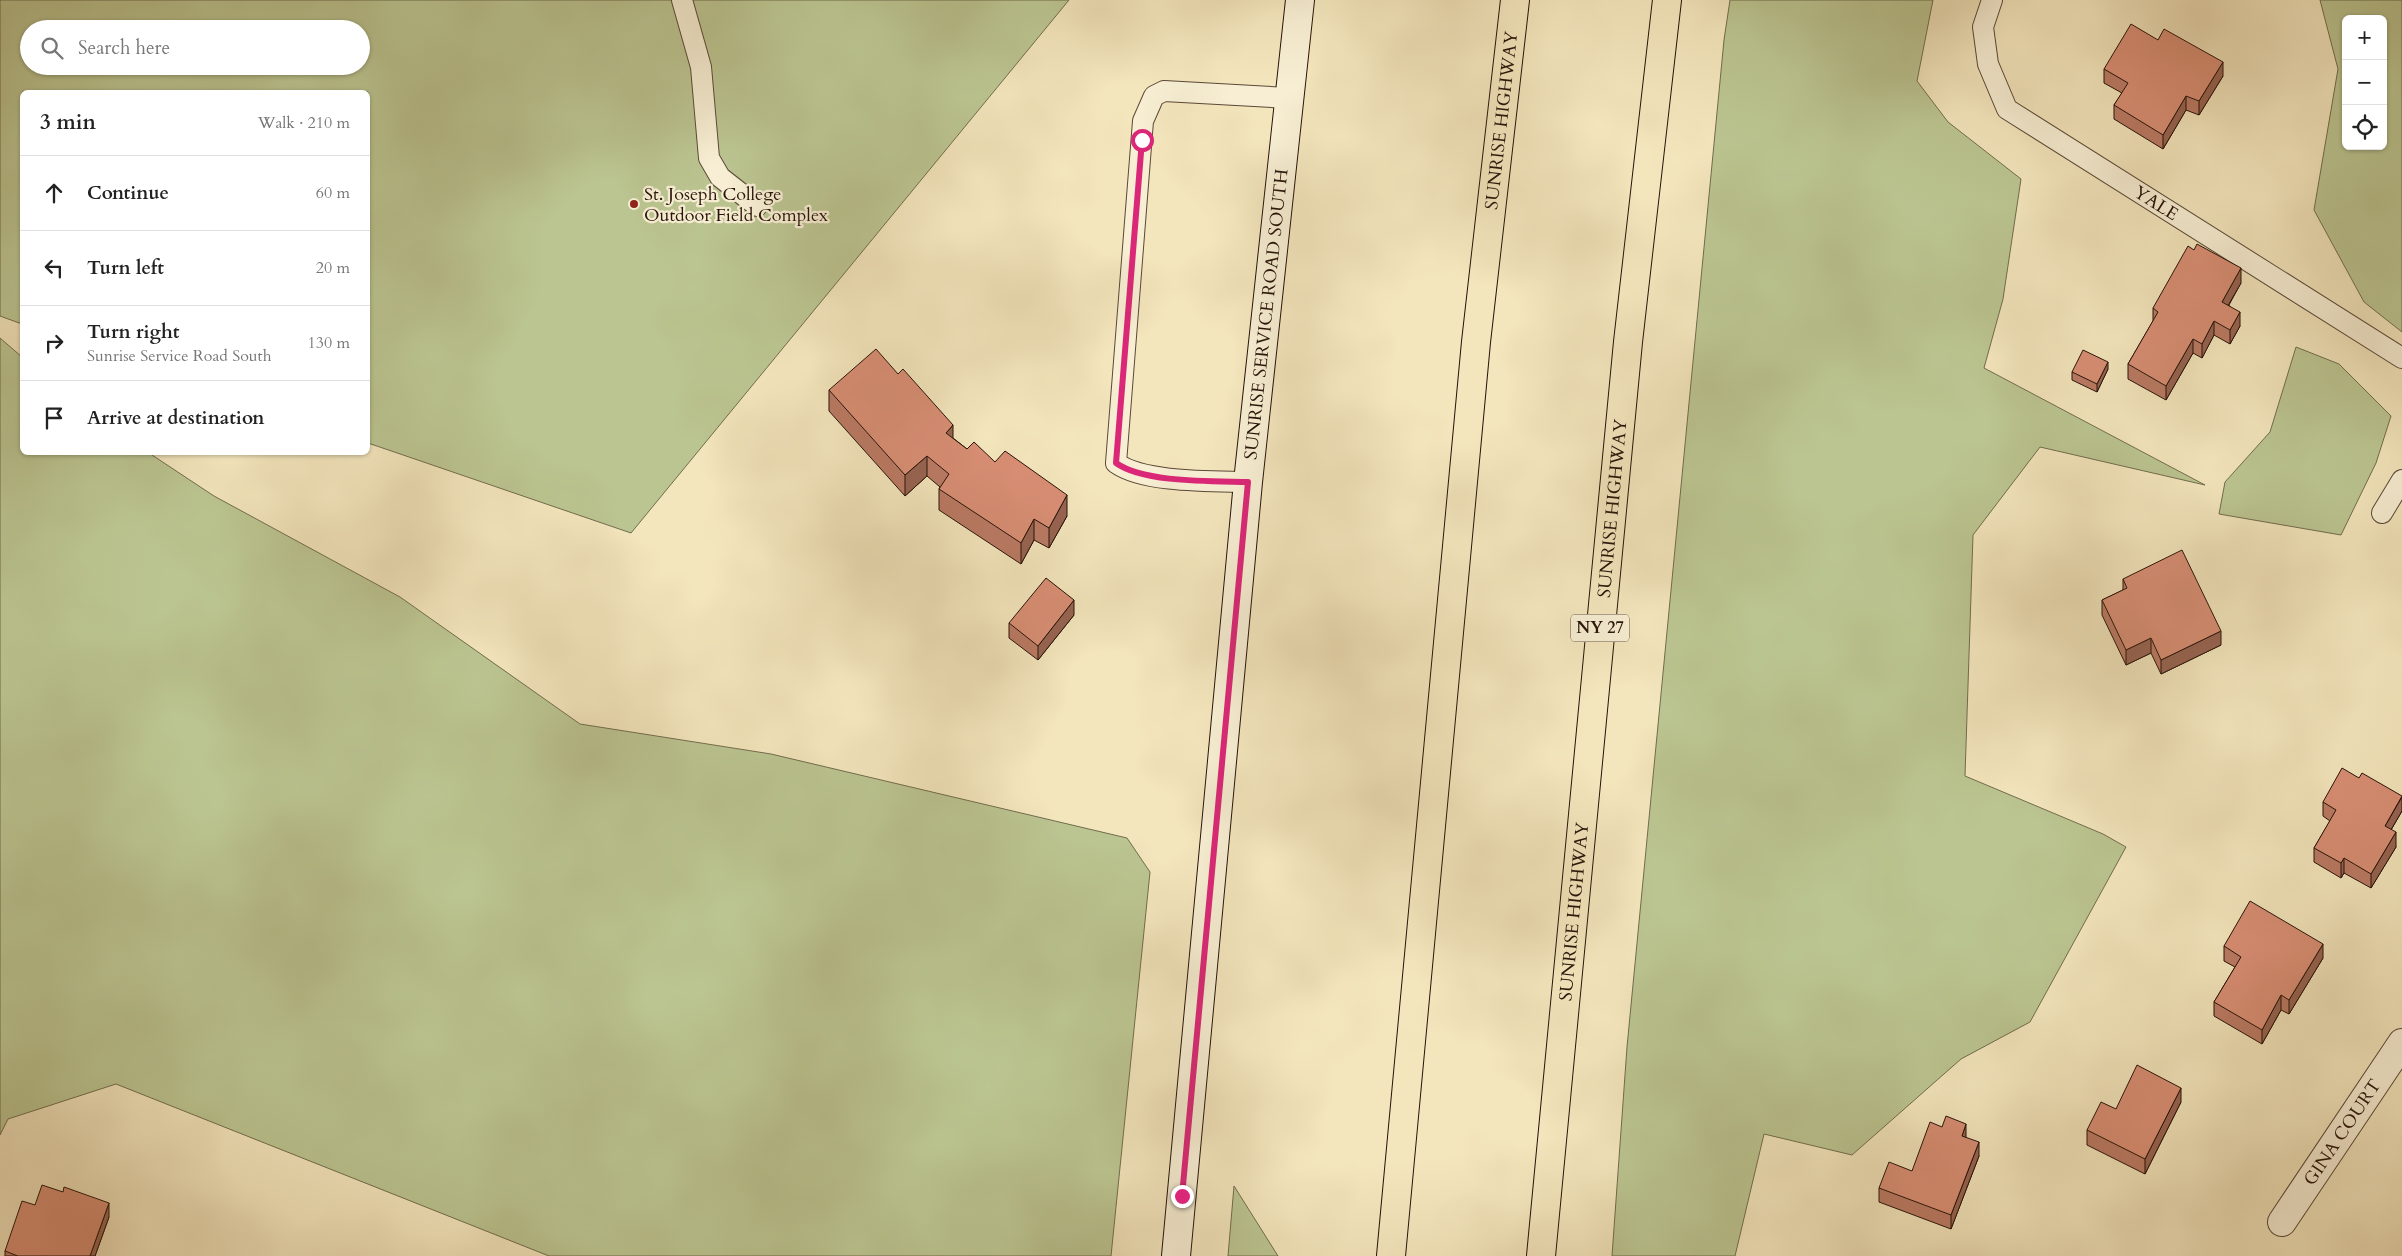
<!DOCTYPE html>
<meta charset="utf-8">
<style>
:root{--surface:#fff;--page:#f2f2f2;--text:#222;--muted:#767676;--line:#e0e0e0}
body{margin:0;font-family:Cardo,serif;background:var(--page);color:var(--text)}
.controls{position:absolute;right:15px;top:15px;display:grid;overflow:hidden;border-radius:8px;box-shadow:0 1px 4px #0004}
.controls button{width:45px;height:45px;display:grid;place-items:center;padding:0;border:0;border-bottom:1px solid var(--line);background:var(--surface);color:var(--text);font:25px sans-serif}
.stop{position:absolute;width:15px;height:15px;margin:-11px;border:4px solid #db2777;border-radius:50%;background:#fff}
.stop.end{background:#db2777;border-color:#fff;box-shadow:0 1px 5px #0008}
.list{margin:0;padding:0;list-style:none}
h2{display:flex;justify-content:space-between;align-items:center;height:65px;margin:0;padding:0 20px;font-size:21px}
h2 small{font-size:16px;font-weight:400;color:var(--muted)}
.list li{display:grid;grid-template-columns:32px 1fr auto;gap:15px;align-items:center;box-sizing:border-box;height:75px;padding:0 20px;border-top:1px solid var(--line)}
.list b{display:block;font-size:19px;white-space:nowrap}
.list p{margin:0;font-size:16px;white-space:nowrap;color:var(--muted)}
.list em{font-size:16px;font-style:normal;color:var(--muted)}
.icon{flex:none;width:28px;height:28px;fill:none;stroke:currentColor;stroke-width:2;stroke-linecap:round;stroke-linejoin:round}
.map{position:relative;flex:none;width:2402px;height:1256px;overflow:hidden}
.search{position:absolute;background:var(--surface);box-shadow:0 1px 4px #0004;left:20px;top:20px;width:350px;height:55px;display:flex;align-items:center;gap:12px;box-sizing:border-box;padding:0 18px;border-radius:28px;color:var(--muted);font-size:19px}
.panel{position:absolute;background:var(--surface);box-shadow:0 1px 4px #0004;left:20px;top:90px;width:350px;height:365px;border-radius:8px}
.map>svg:first-child{display:block}
.green{fill:#bbc591;stroke:#716c4d;fill-rule:evenodd}
.lines{fill:none;stroke-linecap:round;stroke-linejoin:round}
.lane-casing{stroke:#5a4836;stroke-width:22}
.street-casing{stroke:#5a4836;stroke-width:30}
.secondary-casing{stroke:#271309;stroke-width:30}
.highway-casing{stroke:#271309;stroke-width:30}
.lane{stroke:#f7eed3;stroke-width:20}
.street{stroke:#f7eed3;stroke-width:28}
.secondary{stroke:#f7eed3;stroke-width:28}
.highway{stroke:#f3e5bc;stroke-width:28}
.wall{fill:#ba7a64;stroke:#271309}
.shaded-wall{fill:#976351;stroke:#271309}
.building{fill:#d88e74;stroke:#271309}
.route{stroke:#db2777;stroke-width:6}
.poi-dot{fill:#8f2418;stroke:#f7eed3;stroke-width:2}
.labels{text-anchor:middle;dominant-baseline:central;stroke-width:4.5;stroke-linejoin:round;paint-order:stroke}
.shield{fill:#f7eed3;stroke:#655546;stroke-width:1}
.shield-label{font-size:16px;font-weight:bold;fill:#271309}
.street-label{font-size:18px;fill:#271309;stroke:#f7eed3}
.poi-label{font-size:18px;fill:#271309;stroke:#f7eed3;text-anchor:start}
</style>
<div class="map">
<svg width="2402" height="1256" viewBox="0 0 2402 1256">
<rect width="100%" height="100%" fill="#f3e5bc"/>
<filter id="stains"><feTurbulence type="fractalNoise" baseFrequency=".004" numOctaves="4"/><feColorMatrix values="0 0 0 0 .2 0 0 0 0 .09 0 0 0 0 .02 0 0 0 .5 -.17"/></filter>
<radialGradient id="worn" r=".72"><stop offset=".6" stop-color="#630" stop-opacity="0"/><stop offset="1" stop-color="#630" stop-opacity=".3"/></radialGradient>
<g class="green">
<path d="M0,0h1069l-438,533 -263,-90v-351h-346v232l-22,-8zM29,29h332v37h-332z"/>
<path d="M1730,0h203l-16,81 31,41 73,57 -18,120 -19,69 221,117 -165,-38 -67,88 -8,241 138,58 23,13 -96,175 -69,37 -109,96 -88,-21 -29,122h-123l15,-209 97,-1007z"/>
<path d="M2320,0h82v332l-38,-30 -50,-92 24,-141zM2346,19h37v127h-37z"/>
<path d="M0,338l22,19v95l127,1 65,43 186,101 180,127 191,30 356,84 23,34 -39,384h-562l-433,-172 -108,35 -8,16z"/>
<path d="M2296,347l43,17 52,52 -15,47 -35,72 -122,-21 6,-32 45,-50z"/>
<path d="M1234,1186l44,70h-50z"/>
</g>
<g class="lines">
<g class="lane-casing">
<g id="lane">
<path d="M682,0l19,67 8,91 11,19 37,29"/>
<path id="s1" d="M1992,0l-9,27 5,37 19,45 395,249"/>
<path d="M1248,482c-36,-1 -104,1 -132,-19l27,-342 11,-25 10,-5 124,7"/>
<path d="M2382,513l20,-33"/>
</g>
</g>
<g class="street-casing">
<g id="street">
<path id="s2" d="M2282,1222l120,-179"/>
</g>
</g>
<g class="secondary-casing">
<g id="secondary">
<path id="s3" d="M1176,1256l72,-774 52,-482"/>
</g>
</g>
<g class="highway-casing">
<g id="highway">
<path id="s4" d="M1391,1256l85,-914 39,-342"/>
<path id="s5" d="M1541,1256l87,-914 39,-342"/>
</g>
</g>
<use href="#lane" class="lane"/>
<use href="#street" class="street"/>
<use href="#secondary" class="secondary"/>
<use href="#highway" class="highway"/>
</g>
<g class="wall">
<path d="M2158,40l65,36 -24,39 -13,-5 -23,39 -49,-30v-14l8,-12 -18,-10v-14z"/>
<path d="M2241,283l-12,22 11,21 -10,18 -16,-9 -12,23 -9,-5 -27,47 -38,-21v-15l25,-43v-13z"/>
<path d="M2108,369l-11,23 -25,-12v-8z"/>
<path d="M829,390l124,48 14,11 28,13 72,54 -18,32 -15,-8 -13,24 -82,-54v-21l1,-2 -13,-11 -22,20 -76,-85z"/>
<path d="M2123,579l98,66 -60,29 -10,-21 -25,12 -24,-50v-15l21,-10z"/>
<path d="M1074,615l-36,45 -29,-22v-15z"/>
<path d="M2323,802l79,9 -11,19 5,17 -25,41 -27,-15 -3,5 -27,-16v-14l16,-27 -7,-5z"/>
<path d="M2224,946l99,12 -34,56 -8,-4 -19,34 -48,-28v-14l21,-35 -11,-6z"/>
<path d="M2181,1102l-36,72 -58,-29v-15l29,-21z"/>
<path d="M1966,1138l13,18 -28,73 -72,-27v-14l33,-17z"/>
<path d="M63,1192l46,25 -14,39h-90v-5l30,-46z"/>
</g>
<g class="shaded-wall">
<path d="M2223,62v14l-24,39v-14z"/>
<path d="M2186,96v14l-23,39v-14z"/>
<path d="M2241,268v15l-19,33v-14z"/>
<path d="M2240,312v14l-10,18v-14z"/>
<path d="M2214,321v14l-12,23v-14z"/>
<path d="M2193,339v14l-27,47v-14z"/>
<path d="M2108,362v7l-11,23v-8z"/>
<path d="M953,425v21l-7,-13z"/>
<path d="M927,456v20l-22,20v-21z"/>
<path d="M1067,495v21l-18,32v-20z"/>
<path d="M1034,519v21l-13,24v-21z"/>
<path d="M1074,600v15l-36,45v-14z"/>
<path d="M2221,631v14l-60,29v-14z"/>
<path d="M2151,638v15l-25,12v-15z"/>
<path d="M2402,797v14l-17,29v-14z"/>
<path d="M2396,832v15l-25,41v-14z"/>
<path d="M2344,858v15l-3,5v-15z"/>
<path d="M2323,944v14l-34,56v-14z"/>
<path d="M2281,995v15l-19,34v-14z"/>
<path d="M2181,1088v14l-36,72v-15z"/>
<path d="M1966,1124v14l-4,-2z"/>
<path d="M1979,1142v14l-28,73v-14z"/>
<path d="M109,1203v14l-14,39h-5z"/>
</g>
<g class="building">
<path d="M2131,24l27,16 6,-11 59,33 -24,39 -13,-5 -23,39 -49,-30 14,-22 -24,-14z"/>
<path d="M2197,244l44,24 -19,34 18,10 -10,18 -16,-9 -12,23 -9,-5 -27,47 -38,-22 30,-52 -5,-4 35,-62 6,4z"/>
<path d="M876,349l22,25 5,-5 50,56 -7,8 21,16 7,-7 21,20 10,-11 62,44 -18,33 -15,-9 -13,24 -82,-54 10,-15 -22,-18 -22,19 -76,-85z"/>
<path d="M2083,350l25,12 -11,22 -25,-12z"/>
<path d="M2182,550l39,81 -60,29 -10,-22 -25,12 -24,-50 25,-12 -4,-9z"/>
<path d="M1046,578l28,22 -36,46 -29,-23z"/>
<path d="M2342,768l17,10 3,-5 40,23 -17,30 11,6 -25,42 -27,-16 -3,5 -27,-15 22,-38 -13,-8z"/>
<path d="M2250,901l73,43 -34,56 -8,-5 -19,35 -48,-28 27,-45 -17,-11z"/>
<path d="M2137,1065l44,23 -36,71 -58,-29 14,-28 15,7z"/>
<path d="M1946,1116l20,8 -4,12 17,6 -28,73 -72,-27 10,-26 23,9 18,-49 12,5z"/>
<path d="M42,1185l21,7 1,-5 45,16 -19,53h-72l-13,-5 17,-50 13,4z"/>
</g>
<g class="lines">
<path class="route" d="M1142,140l-26,323c28,20 96,18 132,19l-66,714"/>
</g>
<circle class="poi-dot" cx="634" cy="204" r="5"/>
<g class="labels">
<rect class="shield" x="1571" y="614.5" width="58" height="27" rx="4"/>
<g class="shield-label">
<text x="1600" y="628">NY 27</text>
</g>
<g class="street-label">
<text stroke="none"><textPath href="#s4" startOffset="1141">SUNRISE HIGHWAY</textPath></text>
<text stroke="none"><textPath href="#s1" startOffset="291">YALE</textPath></text>
<text stroke="none"><textPath href="#s3" startOffset="946">SUNRISE SERVICE ROAD SOUTH</textPath></text>
<text stroke="none"><textPath href="#s5" startOffset="751">SUNRISE HIGHWAY</textPath></text>
<text stroke="none"><textPath href="#s5" startOffset="346">SUNRISE HIGHWAY</textPath></text>
<text stroke="none"><textPath href="#s2" startOffset="108">GINA COURT</textPath></text>
</g>
<g class="poi-label">
<text x="644" y="194">St. Joseph College<tspan x="644" dy="21">Outdoor Field Complex</tspan></text>
</g>
</g>
<rect width="100%" height="100%" filter="url(#stains)"/>
<rect width="100%" height="100%" fill="url(#worn)"/>
</svg>
<div class="controls">
<button>+</button>
<button>−</button>
<button><svg class="icon" aria-label="locate" viewBox="0 0 24 24"><circle cx="12" cy="12" r="6"/><path d="M12 2v4M12 18v4M2 12h4M18 12h4"/></svg></button>
</div>
<div class="stop" style="left:1142px;top:140px"></div>
<div class="stop end" style="left:1182px;top:1196px"></div>
<div class="search"><svg class="icon" aria-label="search" viewBox="0 0 24 24"><circle cx="10" cy="10" r="6"/><path d="M15 15l6 6"/></svg>Search here</div>
<section class="panel">
<h2>3 min<small>Walk · 210 m</small></h2>
<ul class="list">
<li><svg class="icon" aria-label="ahead" viewBox="0 0 24 24"><path d="M12 20V5M6 11l6-6 6 6"/></svg><div><b>Continue</b></div><em>60 m</em></li>
<li><svg class="icon" aria-label="left" viewBox="0 0 24 24"><path d="M17 20v-9H6M10 6l-5 5 5 5"/></svg><div><b>Turn left</b></div><em>20 m</em></li>
<li><svg class="icon" aria-label="right" viewBox="0 0 24 24"><path d="M7 20v-9h11M14 6l5 5-5 5"/></svg><div><b>Turn right</b><p>Sunrise Service Road South</p></div><em>130 m</em></li>
<li><svg class="icon" aria-label="arrive" viewBox="0 0 24 24"><path d="M6 21V4h12l-3 4 3 4H6"/></svg><div><b>Arrive at destination</b></div></li>
</ul>
</section>
</div>
